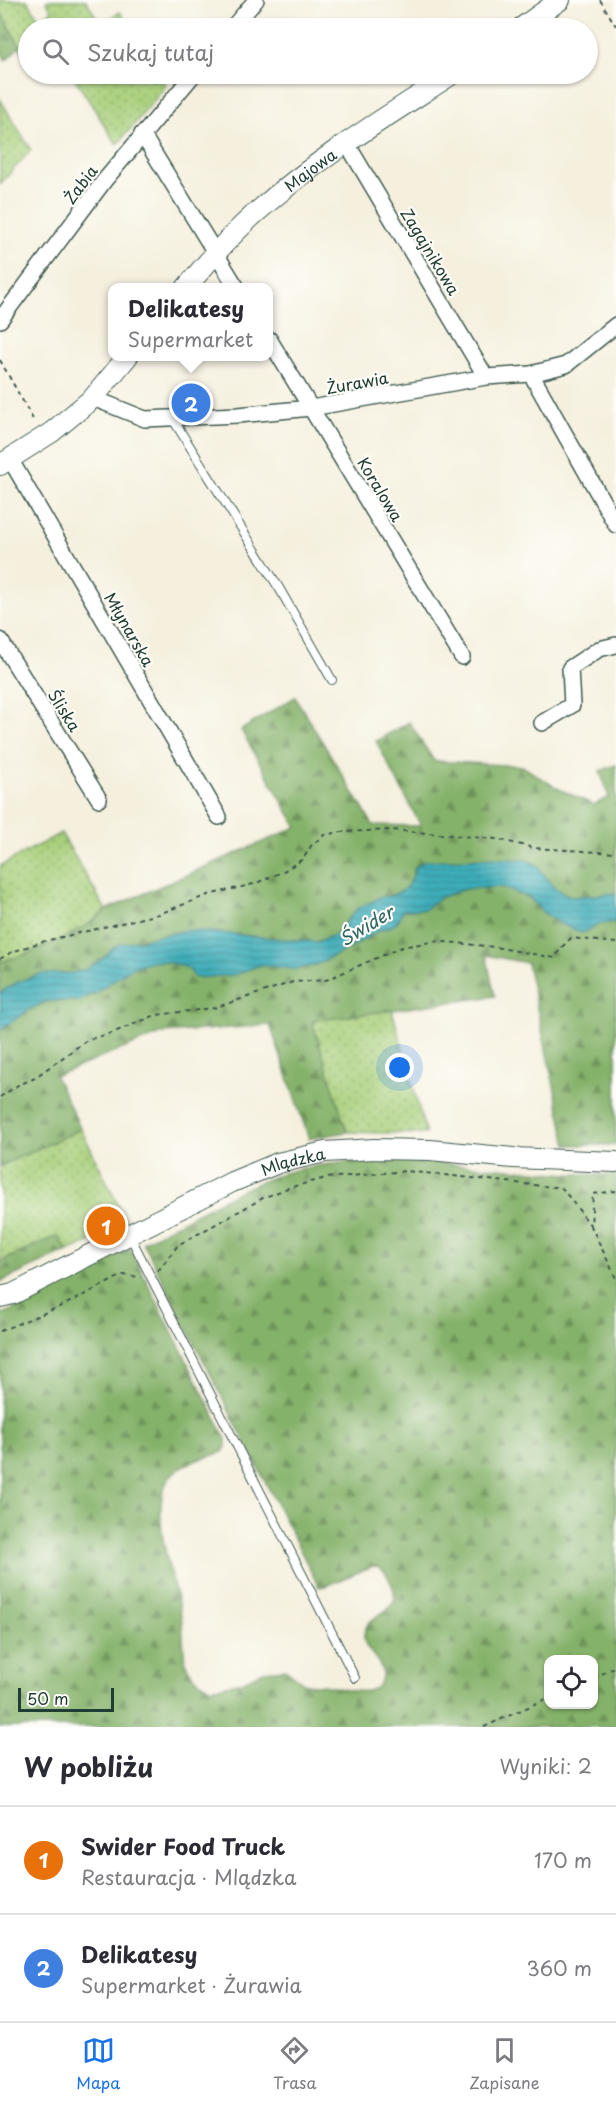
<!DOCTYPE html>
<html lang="pl">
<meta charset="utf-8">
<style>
:root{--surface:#fff;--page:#f7f7f7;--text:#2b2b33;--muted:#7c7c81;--line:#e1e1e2;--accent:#1a73e8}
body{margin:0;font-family:"Playpen Sans",sans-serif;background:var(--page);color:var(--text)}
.controls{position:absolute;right:18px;bottom:18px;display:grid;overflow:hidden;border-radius:12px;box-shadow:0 2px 4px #0004}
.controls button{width:54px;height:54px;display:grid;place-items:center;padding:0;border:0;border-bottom:2px solid var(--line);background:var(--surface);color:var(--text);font:30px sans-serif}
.scale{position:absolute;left:18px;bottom:15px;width:96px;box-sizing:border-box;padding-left:6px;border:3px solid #1f3d34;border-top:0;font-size:16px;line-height:21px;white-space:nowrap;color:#1f3d34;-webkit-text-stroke:4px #fdfcf7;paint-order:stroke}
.you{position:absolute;left:400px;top:1068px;width:21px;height:21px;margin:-15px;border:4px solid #fff;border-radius:50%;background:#1a73e8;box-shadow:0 0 0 9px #1a73e833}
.badge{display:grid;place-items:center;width:39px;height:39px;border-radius:50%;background:var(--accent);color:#fff;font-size:20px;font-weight:700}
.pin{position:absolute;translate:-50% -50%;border:3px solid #fff;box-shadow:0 2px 6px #0006}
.popup{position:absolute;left:108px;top:283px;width:165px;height:78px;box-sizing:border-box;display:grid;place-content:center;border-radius:12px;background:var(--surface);filter:drop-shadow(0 2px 4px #0005);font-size:20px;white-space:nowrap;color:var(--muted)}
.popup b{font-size:22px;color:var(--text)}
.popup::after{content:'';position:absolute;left:50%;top:100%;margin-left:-12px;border:12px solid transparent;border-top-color:var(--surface)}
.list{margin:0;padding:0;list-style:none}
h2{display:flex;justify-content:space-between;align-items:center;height:78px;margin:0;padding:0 24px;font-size:26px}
h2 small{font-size:20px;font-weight:400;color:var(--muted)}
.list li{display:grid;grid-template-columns:39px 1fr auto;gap:18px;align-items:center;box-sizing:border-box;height:108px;padding:0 24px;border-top:2px solid var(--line)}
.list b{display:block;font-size:22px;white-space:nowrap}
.list p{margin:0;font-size:20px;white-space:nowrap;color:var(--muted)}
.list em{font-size:20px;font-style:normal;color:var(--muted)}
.icon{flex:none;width:33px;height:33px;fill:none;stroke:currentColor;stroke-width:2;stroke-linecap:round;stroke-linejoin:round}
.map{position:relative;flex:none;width:616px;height:1727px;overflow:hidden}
.search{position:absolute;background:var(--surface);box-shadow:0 2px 4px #0004;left:18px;right:18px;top:18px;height:66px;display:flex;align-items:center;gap:15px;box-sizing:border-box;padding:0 21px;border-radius:33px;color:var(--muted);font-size:22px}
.sheet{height:294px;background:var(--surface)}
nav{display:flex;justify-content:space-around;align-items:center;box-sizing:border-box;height:84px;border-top:2px solid var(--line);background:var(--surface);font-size:16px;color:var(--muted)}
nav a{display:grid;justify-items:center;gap:3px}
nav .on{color:var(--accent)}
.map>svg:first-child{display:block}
.grass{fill:url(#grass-dots);stroke:#638657;stroke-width:1.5}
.forest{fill:url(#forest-firs);stroke:#52784f;stroke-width:1.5;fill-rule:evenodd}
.water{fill:url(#water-rules);stroke:#2e7576;stroke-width:1.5}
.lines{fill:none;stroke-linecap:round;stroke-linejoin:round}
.service-casing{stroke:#3f584e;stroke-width:10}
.minor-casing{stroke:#3f584e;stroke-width:18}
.tertiary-casing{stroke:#3f584e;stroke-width:22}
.path{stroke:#3f584e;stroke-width:2;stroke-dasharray:4.5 4.5;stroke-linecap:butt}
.service{stroke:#fff;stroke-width:8}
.minor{stroke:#fff;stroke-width:15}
.tertiary{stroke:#fff;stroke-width:20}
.labels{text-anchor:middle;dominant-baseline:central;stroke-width:4.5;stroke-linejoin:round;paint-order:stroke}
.street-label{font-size:16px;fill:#1f3d34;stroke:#fdfcf7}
.water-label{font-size:18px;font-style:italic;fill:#2a6463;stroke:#fdfcf7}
</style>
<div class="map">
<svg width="616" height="1727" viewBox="0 0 616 1727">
<defs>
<pattern id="grass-dots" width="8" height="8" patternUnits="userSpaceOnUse" patternTransform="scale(1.5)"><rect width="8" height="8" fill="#a7cf7a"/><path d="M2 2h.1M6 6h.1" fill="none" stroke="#87a965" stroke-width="1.8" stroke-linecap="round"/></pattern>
<pattern id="forest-firs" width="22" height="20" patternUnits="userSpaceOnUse" patternTransform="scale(1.5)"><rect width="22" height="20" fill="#85b26a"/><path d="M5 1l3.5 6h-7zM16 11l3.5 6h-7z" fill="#6c9258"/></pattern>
<pattern id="water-rules" width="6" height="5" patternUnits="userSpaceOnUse" patternTransform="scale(1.5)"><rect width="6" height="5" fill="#3dadb9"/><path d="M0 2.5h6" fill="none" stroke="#338e97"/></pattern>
</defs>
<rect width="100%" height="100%" fill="#fdfcf7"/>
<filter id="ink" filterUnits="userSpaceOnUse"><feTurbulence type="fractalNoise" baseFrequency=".0167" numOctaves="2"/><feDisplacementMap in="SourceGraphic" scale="12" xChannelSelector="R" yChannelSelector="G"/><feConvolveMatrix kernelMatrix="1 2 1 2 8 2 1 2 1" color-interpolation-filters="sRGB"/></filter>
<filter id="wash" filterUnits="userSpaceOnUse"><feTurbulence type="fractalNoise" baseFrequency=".008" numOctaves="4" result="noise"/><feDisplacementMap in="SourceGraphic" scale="24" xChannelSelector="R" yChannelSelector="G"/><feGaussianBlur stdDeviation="1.35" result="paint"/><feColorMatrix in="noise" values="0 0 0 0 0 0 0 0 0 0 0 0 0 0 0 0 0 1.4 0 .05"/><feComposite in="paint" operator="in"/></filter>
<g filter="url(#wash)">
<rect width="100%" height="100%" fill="#f5f0de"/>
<g class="grass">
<path d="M0,0h27l13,20 12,-9 -6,-11h40l15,25 19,-13 10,16h-102v28l-2,2 -26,-46z"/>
<path d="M72,74h86l8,12 -49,59z"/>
<path d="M0,99l31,51 -31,34z"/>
<path d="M61,833l45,77c-23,23 -75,44 -106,52v-96z"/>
<path d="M392,1010l34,124 -79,-2 -35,-111z"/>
<path d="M81,1129l47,96 -60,26 -11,-15 -57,26v-96z"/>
</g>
<g class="forest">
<path d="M0,12l20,34 -14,14 -6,-10z"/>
<path d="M295,697l78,128 48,1 -45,-85 33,-19 25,39 88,5 33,21 39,18 15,-8 -9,-26 16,-6v128l-44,4 -18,-9 -17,-23 -122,2 -3,12 -8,11 -14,6 -10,1 -32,21 -13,17 -19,7 -130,-12 -69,15 -14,13 -16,11 -13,4 -34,1 -22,8 -18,11v-31c31,-8 83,-29 106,-52l191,-83 -56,-97z"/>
<path d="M501,887l29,11 12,14 19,12 22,9 17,-9 16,-2v223h-49l-40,-182 -41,-8 9,41 -183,25 35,111 -38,7 -39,-114 -107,8 -108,43 26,53 -81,37v-136l29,-20 19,-9h29l18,-8 36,-25 20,-7 17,1 66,13 26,-10 35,4 18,-3 31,-15 36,-21 12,-4 6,-5 5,-11 22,-1 16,-12 24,-8z"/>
<path d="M366,1160h39l163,14 48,1v552h-616v-412l19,-8 111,-59 96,191v8l-3,5c-18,6 -46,11 -56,29 -18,35 7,99 14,135 3,14 1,38 6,50 5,11 13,16 23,22l32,-6 21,-11 22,-2c6,4 12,10 19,14 6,3 11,1 18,2 15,1 58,19 60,-10 1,-16 -21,-25 -18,-41 5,-27 45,-18 25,-55 -4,-8 -7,-13 -16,-13l-48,20 -6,1 -176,-345c45,-23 93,-53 141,-69 27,-8 54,-10 82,-13zM548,1660h46v44h-46z"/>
<path d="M57,1236l11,15 -68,31v-20z"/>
</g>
<path class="water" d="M487,858l39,2 11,5 17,23 18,9 44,-4v29l-16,2 -17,9 -22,-9 -19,-12 -12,-14 -29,-11 -36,2 -24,8 -16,12 -22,1 -5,11 -6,5 -12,4 -36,21 -31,15 -18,3 -35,-4 -25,10 -40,3 -7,-10 -20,-6 -17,-1 -20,7 -36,25 -18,8h-30l-18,9 -29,20v-37l18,-11 22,-8 34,-1 13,-4 16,-11 14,-13 69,-15 131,12 18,-7 22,-26 24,-12 9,-1 14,-6 8,-11 3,-12 10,-6z"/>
</g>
<g filter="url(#ink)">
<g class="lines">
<g class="service-casing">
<g id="service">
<path d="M172,418l107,170 53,92"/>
<path d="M130,1236l225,442"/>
</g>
</g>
<g class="minor-casing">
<g id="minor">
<path d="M232,28l24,-28"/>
<path d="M142,134l95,154"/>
<path d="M346,142l140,235"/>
<path d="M0,320l104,-139 90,-107"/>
<path d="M269,339l193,318"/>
<path d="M531,374l85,151"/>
<path d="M93,398l52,21 93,-4 73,-7 175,-31 45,-3 35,-9 50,-40"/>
<path d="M10,459l209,358"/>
<path d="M0,640l99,159"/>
<path d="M542,723l30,-18 -2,-37 29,-19 17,-4"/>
</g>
</g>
<g class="tertiary-casing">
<g id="tertiary">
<path d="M521,28l39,-28"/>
<path id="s1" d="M186,288c22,-27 45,-54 72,-77 60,-53 128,-94 194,-137"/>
<path d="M0,465l52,-33 41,-34 35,-42"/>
<path id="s2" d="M0,1297l13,-3 219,-112 46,-19 47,-11 49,-3 56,1 83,8 103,4"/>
</g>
</g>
<g class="path">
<path d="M600,0l16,26"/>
<path d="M0,360l35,63"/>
<path d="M0,959l12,-7 29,-10 118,-28 49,-19 46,-11 28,-12 21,-13 8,-13 13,-11 17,-3 51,-2 105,9 37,9 82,5"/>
<path d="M0,1097l18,-12 15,-6 54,-39 25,-7 44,-18 58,-7 79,-26 33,-2 76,-33 34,-6 59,6 60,11 6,-10 10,-10 45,5"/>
<path d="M616,1191l-23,3 -2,32 25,52"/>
<path d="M158,1271l20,-26 85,-47 25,-10 38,-10 81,-7 155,17 29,38"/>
<path d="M0,1331l64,-26 59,-30 18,2"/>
<path d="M594,1678l22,-11"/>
<path d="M484,1727l64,-29"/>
</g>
<use href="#service" class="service"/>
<use href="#minor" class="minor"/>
<use href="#tertiary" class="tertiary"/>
</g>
</g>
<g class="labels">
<g class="street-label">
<text stroke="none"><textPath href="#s1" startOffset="172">Majowa</textPath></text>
<text transform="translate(80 184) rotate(-53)">Żabia</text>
<text transform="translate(431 251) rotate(59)">Zagajnikowa</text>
<text transform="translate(357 382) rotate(-10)">Żurawia</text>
<text transform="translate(381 489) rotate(59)">Koralowa</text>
<text transform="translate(130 629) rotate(60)">Młynarska</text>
<text transform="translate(65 710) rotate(58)">Śliska</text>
<text stroke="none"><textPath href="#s2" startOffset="324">Mlądzka</textPath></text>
</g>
<g class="water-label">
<text transform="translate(366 925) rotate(-31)">Świder</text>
</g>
</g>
</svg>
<div class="controls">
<button><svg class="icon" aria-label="locate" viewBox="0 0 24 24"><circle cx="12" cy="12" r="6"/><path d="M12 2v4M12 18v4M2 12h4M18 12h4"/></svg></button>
</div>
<div class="scale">50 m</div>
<div class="you"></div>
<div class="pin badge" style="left:106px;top:1226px;background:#e8710a">1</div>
<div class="pin badge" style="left:191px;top:403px;background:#3f7fe0">2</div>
<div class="popup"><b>Delikatesy</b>Supermarket</div>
<div class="search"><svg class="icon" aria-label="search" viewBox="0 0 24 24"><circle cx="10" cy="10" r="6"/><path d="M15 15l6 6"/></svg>Szukaj tutaj</div>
</div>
<section class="sheet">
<h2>W pobliżu<small>Wyniki: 2</small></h2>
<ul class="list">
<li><span class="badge" style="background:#e8710a">1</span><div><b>Swider Food Truck</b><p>Restauracja · Mlądzka</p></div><em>170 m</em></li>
<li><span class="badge" style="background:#3f7fe0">2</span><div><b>Delikatesy</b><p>Supermarket · Żurawia</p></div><em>360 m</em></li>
</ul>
</section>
<nav>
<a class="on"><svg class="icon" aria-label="map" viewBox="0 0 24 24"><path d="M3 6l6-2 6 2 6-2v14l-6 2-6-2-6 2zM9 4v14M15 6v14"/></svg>Mapa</a>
<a><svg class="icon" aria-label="directions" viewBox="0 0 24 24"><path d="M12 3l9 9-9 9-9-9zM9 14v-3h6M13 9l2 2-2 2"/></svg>Trasa</a>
<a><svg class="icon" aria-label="saved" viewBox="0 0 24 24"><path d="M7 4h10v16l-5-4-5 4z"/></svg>Zapisane</a>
</nav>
